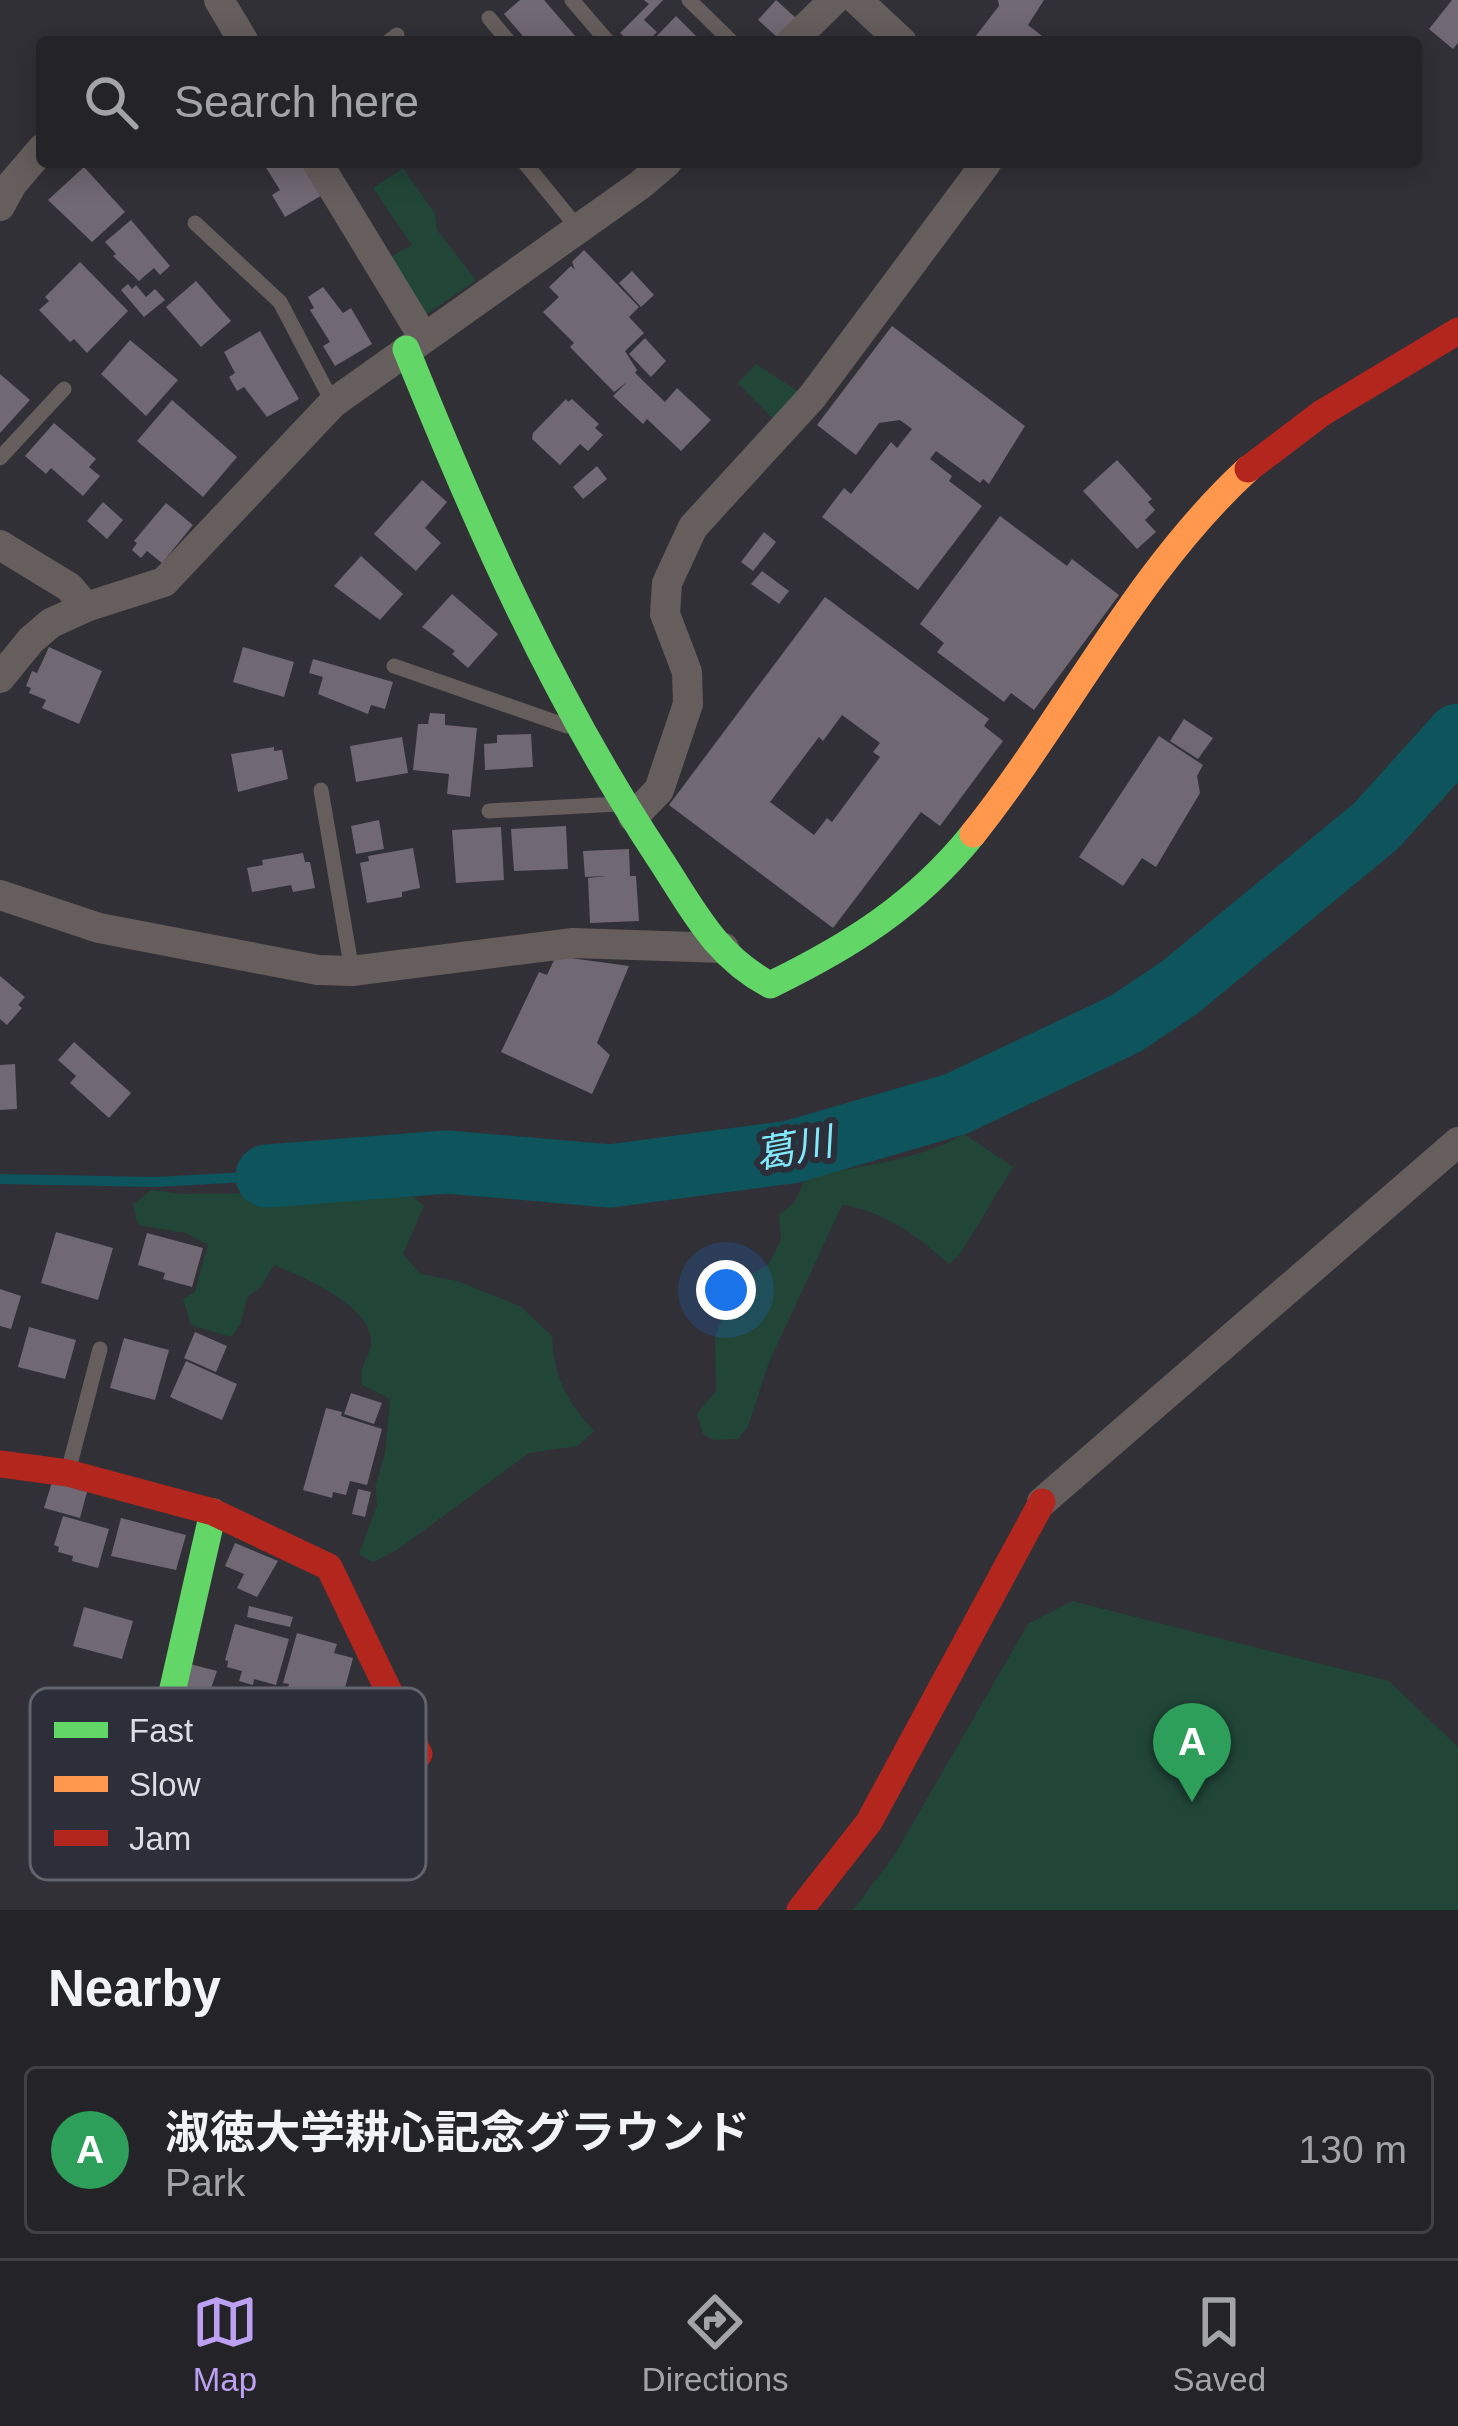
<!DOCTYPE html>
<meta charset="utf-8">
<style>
:root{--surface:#242428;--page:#2c2c30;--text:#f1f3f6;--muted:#a3a4a8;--line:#414145;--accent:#bca0f2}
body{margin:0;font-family:Arial,"Noto Sans JP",sans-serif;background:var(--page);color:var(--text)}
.you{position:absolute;left:726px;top:1290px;width:42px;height:42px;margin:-30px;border:9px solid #fff;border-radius:50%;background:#1a73e8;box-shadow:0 0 0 18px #1a73e833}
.badge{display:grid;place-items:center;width:78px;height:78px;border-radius:50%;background:var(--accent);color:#fff;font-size:39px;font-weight:700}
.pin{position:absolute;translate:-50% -99px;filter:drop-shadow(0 3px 6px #0008)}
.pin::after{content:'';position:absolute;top:63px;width:42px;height:36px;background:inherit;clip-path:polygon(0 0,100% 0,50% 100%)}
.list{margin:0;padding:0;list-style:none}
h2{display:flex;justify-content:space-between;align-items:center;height:156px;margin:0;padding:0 48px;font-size:51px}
h2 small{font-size:39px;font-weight:400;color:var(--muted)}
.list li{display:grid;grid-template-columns:78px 1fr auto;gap:36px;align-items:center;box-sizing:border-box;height:168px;margin:0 24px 24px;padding:0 24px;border:3px solid var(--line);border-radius:12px}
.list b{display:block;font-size:45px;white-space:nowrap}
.list p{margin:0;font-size:39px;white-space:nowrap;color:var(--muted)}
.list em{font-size:39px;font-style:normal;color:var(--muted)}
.icon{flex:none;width:66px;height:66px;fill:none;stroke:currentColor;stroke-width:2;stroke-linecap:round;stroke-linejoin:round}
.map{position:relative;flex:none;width:1458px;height:1910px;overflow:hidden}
.search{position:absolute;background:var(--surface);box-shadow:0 6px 30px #0003;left:36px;right:36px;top:36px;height:132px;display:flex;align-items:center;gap:30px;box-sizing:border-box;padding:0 42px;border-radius:12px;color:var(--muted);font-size:45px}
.sheet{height:348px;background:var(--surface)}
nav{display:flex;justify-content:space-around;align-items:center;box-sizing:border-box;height:168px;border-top:3px solid var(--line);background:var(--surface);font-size:33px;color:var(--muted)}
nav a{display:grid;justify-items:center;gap:6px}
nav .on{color:var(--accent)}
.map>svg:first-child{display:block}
.green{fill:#214638}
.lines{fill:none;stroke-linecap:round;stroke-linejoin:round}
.stream{stroke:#0d545d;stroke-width:10}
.river{stroke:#0d545d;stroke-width:63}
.building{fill:#706872;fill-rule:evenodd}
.lane{stroke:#655e5c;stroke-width:15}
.street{stroke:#655e5c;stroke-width:30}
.fast{stroke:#63d668;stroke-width:27}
.slow{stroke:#ff974d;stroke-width:27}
.jam{stroke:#b3261e;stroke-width:27}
.labels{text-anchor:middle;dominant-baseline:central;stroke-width:12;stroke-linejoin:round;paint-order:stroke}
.water-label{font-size:39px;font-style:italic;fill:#81eafa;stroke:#2c2e3a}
.key{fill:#2c2e3a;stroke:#61636d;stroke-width:3}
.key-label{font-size:33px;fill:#dcdee5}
</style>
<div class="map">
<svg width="1458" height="1910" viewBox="0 0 1458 1910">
<rect width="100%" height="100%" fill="#303036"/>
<g class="green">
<path d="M403,168l32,46 2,16 39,50 -52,36 -35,-58 23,-13 -39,-57z"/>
<path d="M756,364l49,32 -26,29 -41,-42z"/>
<path d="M964,1134l49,33 -53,87 -11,10c-31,-28 -65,-53 -107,-59l-73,157 -21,64 -10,13 -24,1 -11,-6 -6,-20 19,-23 -1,-54 12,-33 11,-23 29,-15 14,-25 -2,-26 15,-12 13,-27c47,-8 117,-17 157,-42z"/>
<path d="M380,1187l30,7 14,12 -21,48 17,20 37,7 63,25 32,30c3,44 13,62 42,95l-16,15 -49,7 -132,97 -24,12 -14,-8 18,-48 -1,-21 9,-32 5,-50 -3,-6 -25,-12c-2,-22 3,-19 8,-36 11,-40 -67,-72 -96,-84l-13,22 -14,10 -6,26 -10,14 -40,-12 -8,-26 12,-7 13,-47 -22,-12 -48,-8 -5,-21 19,-14 30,4 106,-1 35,6z"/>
<path d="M1072,1601l317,80 69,66v163h-605l41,-54 134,-232z"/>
</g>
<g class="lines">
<path class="stream" d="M0,1179l156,3 111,-6"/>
<path class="river" d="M267,1176l180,-14 163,14 181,-24 165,-48 169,-80 54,-36 197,-162 82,-91"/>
</g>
<g class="building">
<path d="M520,0h24l33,38 -5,4h-44l-24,-28z"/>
<path d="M644,0h19l-19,20 13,12 -10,10h-17l-10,-9 29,-29z"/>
<path d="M776,0l20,18 -19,19 -19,-17z"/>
<path d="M998,0h46l-16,25 14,11 -7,6h-64l28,-36z"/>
<path d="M1452,0h6v43l-5,6 -24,-20z"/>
<path d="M676,16l26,26h-51z"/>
<path d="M272,162h32l20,32 -39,23 -13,-22 8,-5 -15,-24z"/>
<path d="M84,167l41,45 -33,30 -44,-42z"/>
<path d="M131,220l39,46 -10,9 -6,-7 -15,13 -26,-25 3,-2 -11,-12z"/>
<path d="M584,250l55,57 -10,10 15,16 -19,18 12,19 -2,3 30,29 12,-14 34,32 -30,31 -34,-32 -4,5 -30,-28 14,-14 -13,10 -44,-45 4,-4 -31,-31 16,-15 -10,-10 22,-21 4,4 -3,-8z"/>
<path d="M80,262l48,49 -41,42 -13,-14 -4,3 -31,-32 10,-9 -4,-4z"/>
<path d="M632,271l22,24 -13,12 -22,-24z"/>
<path d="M196,281l35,40 -30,26 -35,-40z"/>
<path d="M128,284l4,5 4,-4 10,12 9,-8 10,11 -21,17 -23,-27z"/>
<path d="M323,287l20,26 8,-5 21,36 -37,22 -12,-20 7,-4 -20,-32 4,-2 -6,-11z"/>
<path d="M892,326l133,100 -36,58 -6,-5 -3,4 -44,-32 -6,8 22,17 -3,5 33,25 -64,84 -96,-73 22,-29 7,6 40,-52 6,6 15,-19 -12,-9 -21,3 -23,32 -39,-30z"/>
<path d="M260,331l39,68 -32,18 -23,-30 -7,4 -8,-14 6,-4 -11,-21z"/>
<path d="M645,338l21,23 -15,16 -22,-23z"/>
<path d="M130,340l48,40 -32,36 -45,-42z"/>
<path d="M0,374l30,26 -30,33z"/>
<path d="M566,399l2,3 4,-3 27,25 -4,4 8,7 -15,16 -8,-7 -20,21 -28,-26 1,-6z"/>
<path d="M172,400l65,57 -34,40 -66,-56z"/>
<path d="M54,423l42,36 -7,8 11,9 -17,20 -32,-28 -5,6 -21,-18z"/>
<path d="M1117,460l35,39 -4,3 7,8 -10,10 11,12 -19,17 -54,-58z"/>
<path d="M597,466l10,13 -24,20 -10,-12z"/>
<path d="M422,480l25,22 -22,26 16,15 -25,28 -42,-37z"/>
<path d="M103,502l20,18 -16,19 -20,-18z"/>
<path d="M166,503l27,22 -31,38 -15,-12 -6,7 -9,-8 5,-7 -3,-2z"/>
<path d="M1000,516l67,50 5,-7 47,36 -85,115 -23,-17 -7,9 -67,-50 7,-9 -24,-19z"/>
<path d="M764,532l12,10 -23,29 -12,-9z"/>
<path d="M361,556l42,38 -23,26 -46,-34z"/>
<path d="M762,571l27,20 -10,13 -28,-20z"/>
<path d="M452,594l46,40 -30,34 -16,-14 3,-3 -33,-24z"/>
<path d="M825,597l164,122 -5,7 19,15 -63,85 -19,-14 -88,116 -164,-123zM842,715l38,28 -7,9 7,5 -48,65 -5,-4 -13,17 -44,-33 49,-65 4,4z"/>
<path d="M49,647l53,24 -23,53 -37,-16 4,-8 -17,-7 2,-5 -5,-2 6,-15 5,2z"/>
<path d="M243,647l51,15 -10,35 -51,-15z"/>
<path d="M313,659l80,23 -8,27 -14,-4 -3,9 -50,-20 5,-17 -14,-4z"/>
<path d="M430,713l15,1v11l32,3 -7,69 -23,-3 2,-20 -36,-4 5,-46h10z"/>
<path d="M1184,719l29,19 -15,21 -28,-18z"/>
<path d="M531,734l2,33 -48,3 -1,-26 13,-1v-8z"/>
<path d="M1159,736l44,29 -6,11 3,17 -44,74 -14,-9 -19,28 -44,-29z"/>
<path d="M402,737l6,36 -52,9 -6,-36z"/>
<path d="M274,747v4l8,-1 6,29 -50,13 -7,-38z"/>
<path d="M379,820l5,29 -28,5 -5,-28z"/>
<path d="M566,826l2,43 -54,2 -3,-42z"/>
<path d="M501,827l3,53 -48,3 -4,-53z"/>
<path d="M413,848l7,40 -18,4v5l-35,6 -7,-40 9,-2 -1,-5z"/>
<path d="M629,849l1,27h6l3,45 -49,2 -2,-45 18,-2 -21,1 -2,-26z"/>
<path d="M303,853l2,9h5l5,26 -22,4 -2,-7 -39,7 -5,-24 16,-3 -1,-5z"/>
<path d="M556,956l73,10 -32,77 13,12 -18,39 -91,-42 38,-80 8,3z"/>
<path d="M0,976l25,21 -7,8 4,3 -15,17 -7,-6z"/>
<path d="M74,1042l57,51 -22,25 -39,-35 6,-7 -18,-16z"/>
<path d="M15,1064l2,45 -17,1v-45z"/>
<path d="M56,1232l57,16 -15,52 -57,-17z"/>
<path d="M147,1233l56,15 -11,39 -29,-8 2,-6 -27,-8z"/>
<path d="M0,1289l21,7 -10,33 -11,-3z"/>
<path d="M29,1327l47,13 -11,39 -47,-12z"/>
<path d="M195,1332l32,14 -11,26 -32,-14z"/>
<path d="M124,1338l45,12 -14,50 -45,-12z"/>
<path d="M186,1361l51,23 -15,36 -52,-23z"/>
<path d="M351,1393l31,10 -8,21 -30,-10z"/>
<path d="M326,1408l16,4 -1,4 41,13 -15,56 -17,-4 -4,14 -13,-3 -1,6 -29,-8z"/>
<path d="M52,1482l35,10 -7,26 -36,-10z"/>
<path d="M358,1489l13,3 -6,25 -13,-3z"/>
<path d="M63,1516l46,13 -11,39 -26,-7 1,-5 -15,-4 1,-5 -5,-2z"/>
<path d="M121,1518l65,17 -10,35 -65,-14z"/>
<path d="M235,1543l43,18 -21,36 -20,-9 7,-14 -19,-8z"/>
<path d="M249,1606l44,11 -3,10 -43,-10z"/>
<path d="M84,1607l49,14 -11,38 -49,-13z"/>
<path d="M235,1624l54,15 -13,46 -22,-6 -1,6 -14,-4 3,-10 -15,-4 1,-6 -3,-1z"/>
<path d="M297,1633l40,11 -3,9 19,5 -12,45 -18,-5 -2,9 -36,-10 4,-13 -6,-1z"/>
<path d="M190,1664l27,7 -9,26 -25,-6z"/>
</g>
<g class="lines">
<g class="lane">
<path d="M572,0l36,42"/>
<path d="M689,0l43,42"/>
<path d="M489,18l20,24"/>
<path d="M388,42l9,-7"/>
<path d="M524,162l53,65"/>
<path d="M195,223l85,79 53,101"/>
<path d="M0,458l64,-69"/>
<path d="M394,666l173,60"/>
<path d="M321,790l31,181"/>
<path d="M489,811l129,-7"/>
<path d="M69,1468l31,-119"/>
</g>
<g class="street">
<path d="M219,0l25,42"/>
<path d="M857,0l45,42"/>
<path d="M791,42l43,-42"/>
<path d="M317,162l107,176"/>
<path d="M0,206l12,-22 30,-35"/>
<path d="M0,545l69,42 17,20"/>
<path d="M0,678l31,-38 20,-17 35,-16 78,-25 169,-179 307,-218 27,-23"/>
<path d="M633,817l26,-27 29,-86 -1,-32 -22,-58 2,-31 26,-56 119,-130 175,-235"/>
<path d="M0,895l99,33 219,42 34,1 221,-28 151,5"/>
<path d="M1042,1502l416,-360"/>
</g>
<g class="fast">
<path d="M406,349c71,176 147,348 252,507 35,53 55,98 112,129 80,-39 146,-80 203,-151"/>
<path d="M213,1512l-62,273 97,21"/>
</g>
<path class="slow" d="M973,834c94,-118 163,-262 275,-365"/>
<g class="jam">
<path d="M1248,469l74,-56 136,-82"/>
<path d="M0,1464l68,9 145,39 116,55 90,187 -101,68 -70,-16"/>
<path d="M800,1910l69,-88 173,-320"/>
</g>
</g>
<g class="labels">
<g class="water-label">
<text transform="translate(794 1148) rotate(-11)">葛川</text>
</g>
</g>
<rect x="30" y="1688" width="396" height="192" rx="18" class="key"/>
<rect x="54" y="1722" width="54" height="16" fill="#63d668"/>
<rect x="54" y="1776" width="54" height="16" fill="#ff974d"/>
<rect x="54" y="1830" width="54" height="16" fill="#b3261e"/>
<g class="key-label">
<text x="129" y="1742">Fast</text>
<text x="129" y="1796">Slow</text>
<text x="129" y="1850">Jam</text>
</g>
</svg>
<div class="you"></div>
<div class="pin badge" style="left:1192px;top:1802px;background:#2e9e5b">A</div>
<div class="search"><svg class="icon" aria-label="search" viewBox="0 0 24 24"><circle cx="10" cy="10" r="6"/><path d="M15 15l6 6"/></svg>Search here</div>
</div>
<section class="sheet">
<h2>Nearby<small></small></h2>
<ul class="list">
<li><span class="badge" style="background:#2e9e5b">A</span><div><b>淑徳大学耕心記念グラウンド</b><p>Park</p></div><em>130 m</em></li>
</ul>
</section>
<nav>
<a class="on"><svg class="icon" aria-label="map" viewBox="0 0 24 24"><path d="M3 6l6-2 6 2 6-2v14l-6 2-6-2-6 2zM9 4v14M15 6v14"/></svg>Map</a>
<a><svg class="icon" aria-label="directions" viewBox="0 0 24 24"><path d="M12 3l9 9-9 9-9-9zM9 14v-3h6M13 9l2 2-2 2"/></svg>Directions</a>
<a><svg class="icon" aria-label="saved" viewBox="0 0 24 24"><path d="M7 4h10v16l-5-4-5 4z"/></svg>Saved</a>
</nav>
